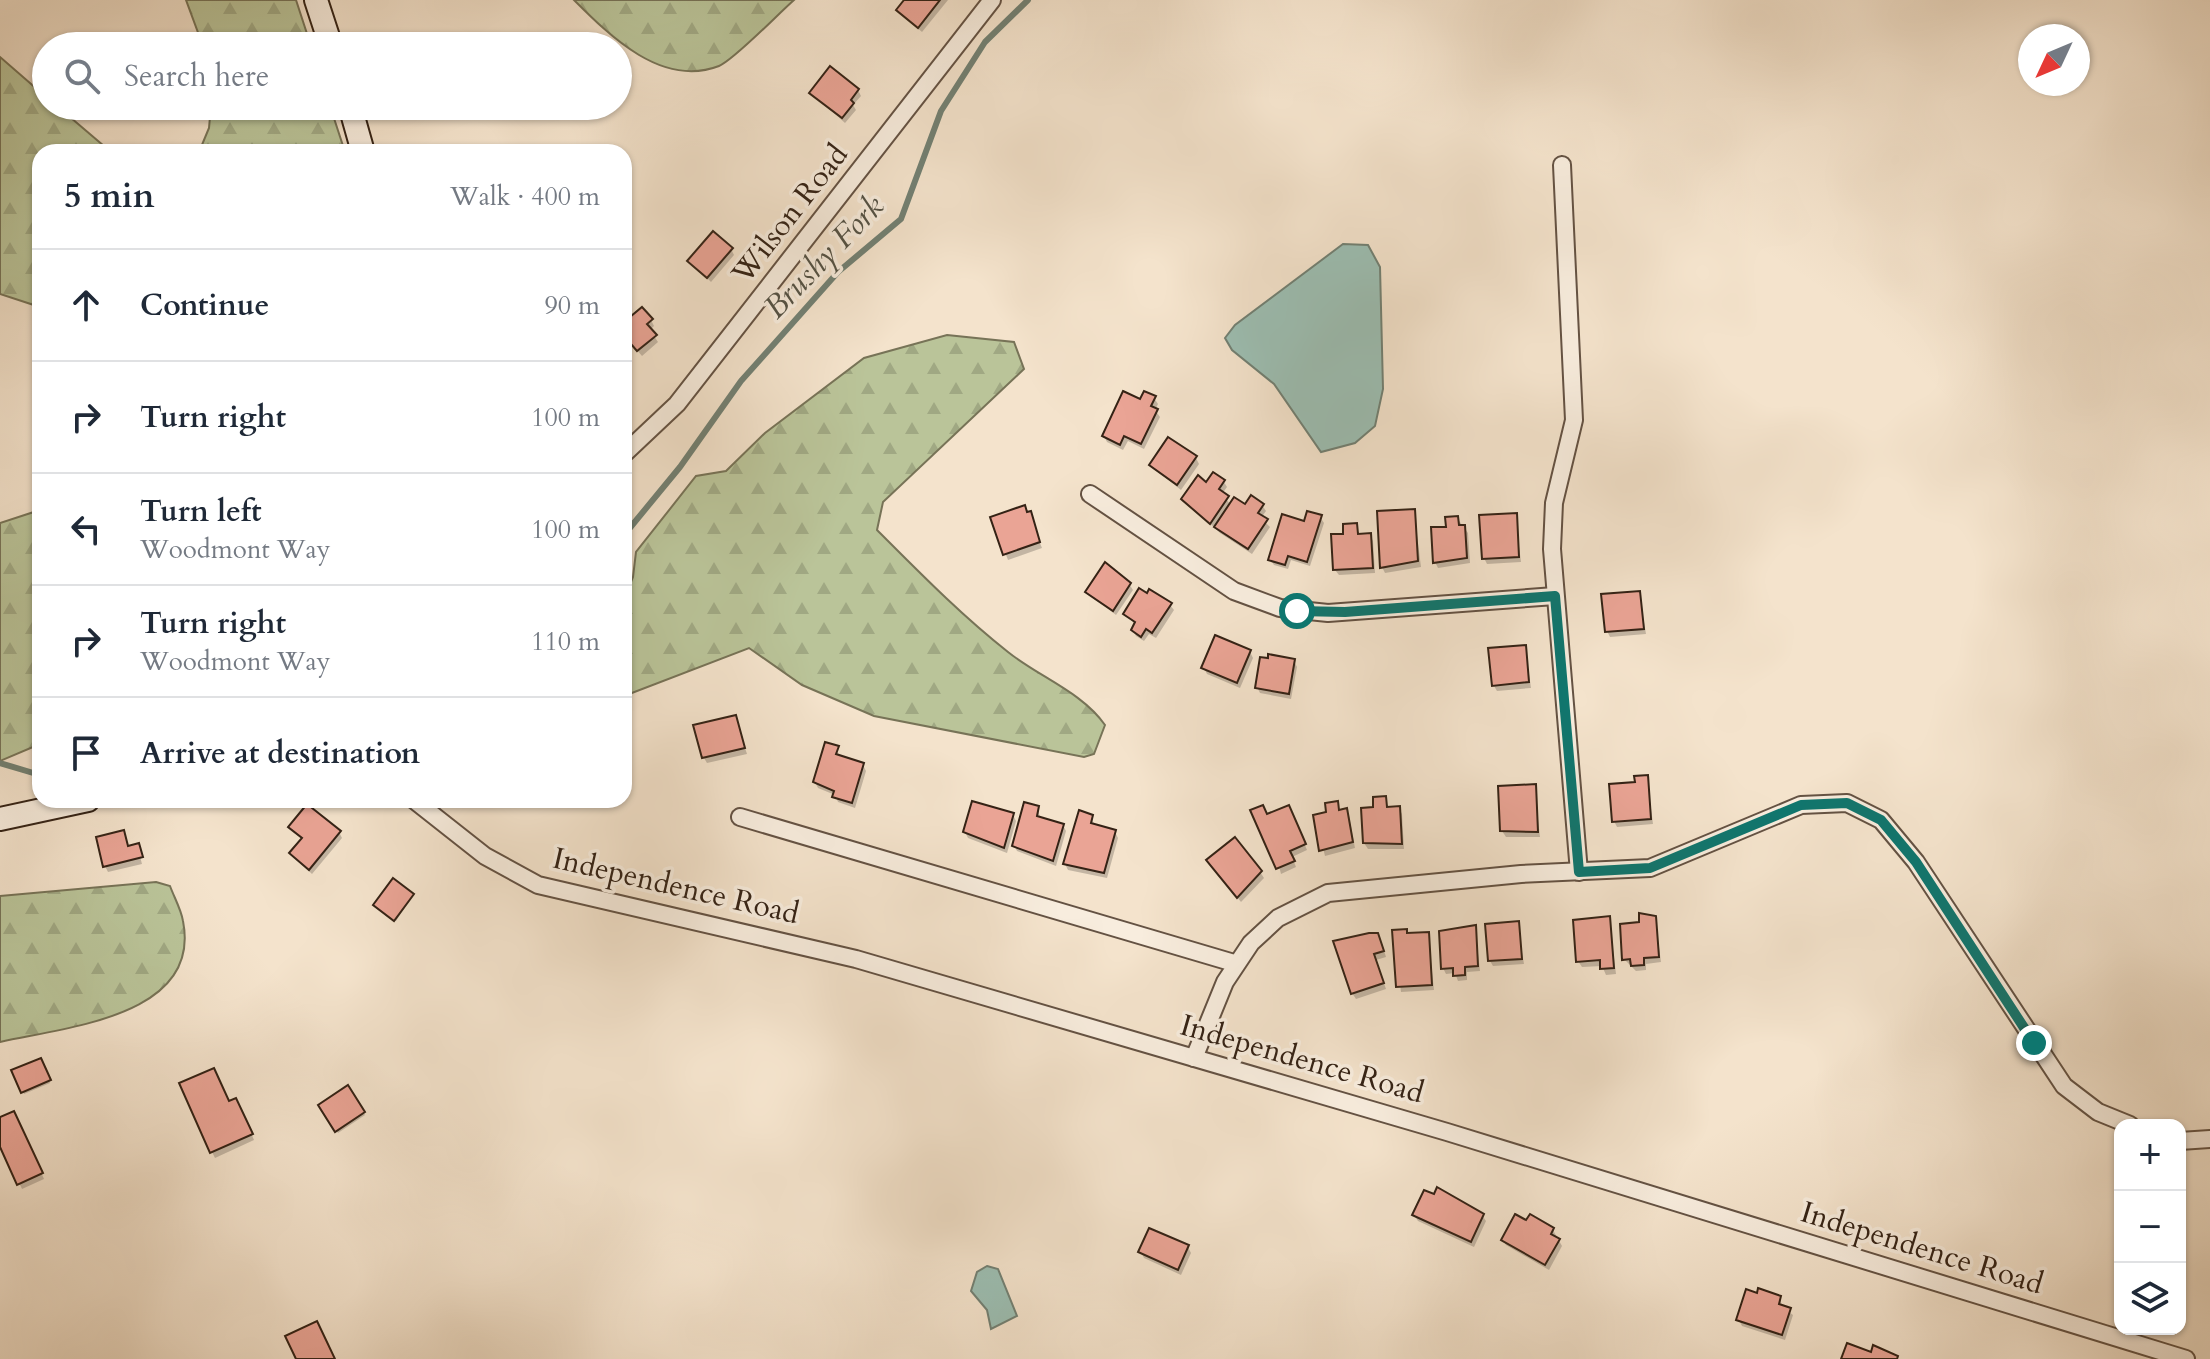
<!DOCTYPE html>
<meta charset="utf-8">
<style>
:root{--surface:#fff;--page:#f2f2f3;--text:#1f2937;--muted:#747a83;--line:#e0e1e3}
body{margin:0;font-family:Cardo,serif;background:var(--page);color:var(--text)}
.controls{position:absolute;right:24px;bottom:24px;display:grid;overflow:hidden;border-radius:16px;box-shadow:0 2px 6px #0004}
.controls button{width:72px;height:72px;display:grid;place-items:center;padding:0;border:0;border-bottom:2px solid var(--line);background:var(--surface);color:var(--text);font:40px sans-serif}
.compass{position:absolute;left:2018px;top:24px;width:72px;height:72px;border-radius:50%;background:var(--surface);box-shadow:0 2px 6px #0004;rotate:226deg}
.stop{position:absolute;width:24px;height:24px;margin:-18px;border:6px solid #0f766e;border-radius:50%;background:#fff}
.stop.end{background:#0f766e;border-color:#fff;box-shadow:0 2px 8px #0008}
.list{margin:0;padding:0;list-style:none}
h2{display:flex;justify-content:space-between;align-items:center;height:104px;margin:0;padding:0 32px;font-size:34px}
h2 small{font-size:26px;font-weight:400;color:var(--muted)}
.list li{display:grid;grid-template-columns:52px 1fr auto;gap:24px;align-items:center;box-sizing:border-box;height:112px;padding:0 32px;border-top:2px solid var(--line)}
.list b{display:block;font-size:30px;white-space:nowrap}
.list p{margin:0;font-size:26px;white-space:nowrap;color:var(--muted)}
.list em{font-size:26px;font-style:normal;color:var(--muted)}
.icon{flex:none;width:44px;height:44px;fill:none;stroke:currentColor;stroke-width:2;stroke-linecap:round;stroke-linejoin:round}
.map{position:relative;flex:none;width:2210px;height:1359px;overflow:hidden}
.search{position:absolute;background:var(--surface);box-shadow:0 2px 6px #0004;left:32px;top:32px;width:600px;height:88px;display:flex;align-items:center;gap:20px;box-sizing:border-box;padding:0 28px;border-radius:44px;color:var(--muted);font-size:30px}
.panel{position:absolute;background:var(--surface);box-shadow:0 2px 6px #0004;left:32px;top:144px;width:600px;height:664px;border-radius:24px}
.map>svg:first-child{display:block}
.forest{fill:url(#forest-firs);stroke:#777357;stroke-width:2}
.water{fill:#9cbeb2;stroke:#728073;stroke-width:2}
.shadow{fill:#0003}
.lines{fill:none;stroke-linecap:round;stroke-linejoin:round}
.stream{stroke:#728073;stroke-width:6}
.building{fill:#eaa495;stroke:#342215;stroke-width:2}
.minor-casing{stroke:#645243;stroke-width:20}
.secondary-casing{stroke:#342215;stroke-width:26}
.minor{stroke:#f8edde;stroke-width:16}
.secondary{stroke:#f8edde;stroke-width:22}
.route{stroke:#0f766e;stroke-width:10}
.labels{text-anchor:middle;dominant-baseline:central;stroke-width:7;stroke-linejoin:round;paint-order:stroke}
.street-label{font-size:30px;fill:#342215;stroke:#f8edde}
.water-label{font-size:32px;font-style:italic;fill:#535144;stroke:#f8edde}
</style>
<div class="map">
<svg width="2210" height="1359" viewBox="0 0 2210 1359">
<defs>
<pattern id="forest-firs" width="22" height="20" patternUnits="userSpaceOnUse" patternTransform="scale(2)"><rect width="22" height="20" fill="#bac499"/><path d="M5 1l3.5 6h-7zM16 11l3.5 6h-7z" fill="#a0a883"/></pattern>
</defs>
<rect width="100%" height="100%" fill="#f4e3cc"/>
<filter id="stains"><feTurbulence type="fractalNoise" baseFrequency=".0025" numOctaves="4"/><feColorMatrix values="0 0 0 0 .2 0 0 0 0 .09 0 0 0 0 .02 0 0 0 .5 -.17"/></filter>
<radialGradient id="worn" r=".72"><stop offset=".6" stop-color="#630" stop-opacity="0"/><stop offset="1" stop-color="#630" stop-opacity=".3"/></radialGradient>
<g class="forest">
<path d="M186,0h110l15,46h-108z"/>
<path d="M574,0h220c-16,14 -60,60 -75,66 -57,22 -109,-30 -145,-66z"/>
<path d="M0,57l46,40v9h11l54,46h-71v155l-40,-13z"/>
<path d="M211,106h119l15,46h-146l10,-24z"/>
<path d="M947,335l67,7 10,27 -141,133 -6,28c42,42 84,85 131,122 31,25 74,40 97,73l-11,29 -10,3 -210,-41 -72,-31 -53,-37 -125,48v-97l9,-22 3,-25 60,-76 30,-5 39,-38 99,-75z"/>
<path d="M40,510v234l-40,17v-238z"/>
<path d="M156,882l14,4c4,11 11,23 13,35 19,96 -118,106 -183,121v-146z"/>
</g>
<g class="water">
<path d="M1343,244l25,1 12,22 3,122 -8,37 -20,17 -34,9 -47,-68 -42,-34 -7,-12 10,-13z"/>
<path d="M987,1266l11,3 19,47 -26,13 -4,-19 -16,-19 6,-19z"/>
</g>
<g class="shadow">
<path d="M907,0h41l-26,32 -24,-21z"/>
<path d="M858,90l3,6 -8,9 3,5 -11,13 -33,-30z"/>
<path d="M731,249l3,6 -23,27 -21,-21z"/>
<path d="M651,320l3,6 -4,4 8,12 -16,14 -18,-21v-11z"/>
<path d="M1154,398l4,6 -3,6 5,7 -16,32 -16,-8 -5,9 -16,-8 -3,-6 37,-34z"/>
<path d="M1196,458l3,6 -18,26 -30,-24z"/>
<path d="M1224,482l3,5 -5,7 9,11h31l4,6 -5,7 9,9 -18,27 -32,-21 -36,-34 23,-14z"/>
<path d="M1414,511l7,56 -36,6 -3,-6z"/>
<path d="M1028,514l14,34 -34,12 -16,-41z"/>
<path d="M1515,515l6,47 -34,2 -3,-6z"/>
<path d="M1320,517l4,6 -14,43 -19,-6 -3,9 -14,-4 -4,-6 35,-35z"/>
<path d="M1457,518l11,15 2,30 -32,5 -3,-6 13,-34z"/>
<path d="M1356,526l4,10 10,-1 3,6 2,32 -36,2 -4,-5z"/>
<path d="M1129,584l4,6 -17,25 -29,-23z"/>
<path d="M1639,593l7,41 -36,3 -3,-6z"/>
<path d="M1170,605l4,5 -18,28 -7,-4 -5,7 -8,-5 -3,-6 3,-5 -11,-11z"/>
<path d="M1525,647l6,41 -34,3 -3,-5z"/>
<path d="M1250,652l3,6 -13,30 -33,-14 -3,-6z"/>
<path d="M1294,661l3,6 -6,32 -31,-6 -3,-6z"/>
<path d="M735,717l12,37 -40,9 -3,-5z"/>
<path d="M837,748l2,10 24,7 3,6 -11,37 -17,-6 -3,-7 -17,-7 -3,-6z"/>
<path d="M1647,777l6,47 -36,3 -3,-6 23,-37z"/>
<path d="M1534,786l6,51h-34l-4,-6z"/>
<path d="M1385,798l4,11 10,-1 3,6 2,35h-36l-4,-6z"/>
<path d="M1337,804l4,8 5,-1 3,5 6,32 -30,8 -10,-40 14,-2z"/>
<path d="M1038,808l2,11 23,6 3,6 -10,35 -39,-15 -3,-6z"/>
<path d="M1291,813l16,37 -15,7 4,10 -15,7 -14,-57z"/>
<path d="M1013,815l3,6 -9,32 -39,-15 -3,-6z"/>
<path d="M1092,817l2,9 21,6 3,6 -11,40 -39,-8 -3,-6z"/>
<path d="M291,827l48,5 3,6 -30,36 -21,-20 12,-14z"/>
<path d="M123,833l5,14 10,2 4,15 -34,8 -3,-6z"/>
<path d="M1212,866l48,6 4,6 -23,24z"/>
<path d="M413,895l-17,26 -19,-14z"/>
<path d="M1655,917l6,45 -15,2v6l-10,1 -12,-12 17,-35z"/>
<path d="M1609,918l7,56 -10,1 -4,-9 -20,1 -4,-6z"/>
<path d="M1517,923l7,41 -31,2 -3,-5z"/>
<path d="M1475,927l5,44 -13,1v8l-9,1 -3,-8 -9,1 -3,-6z"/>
<path d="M1394,932l34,2 6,56 -33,2z"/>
<path d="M1381,941l5,16 -10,3 10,29 -30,10 -4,-6z"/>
<path d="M40,1060l10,23 -26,11 -10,-23z"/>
<path d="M347,1088l18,27 -27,18 -18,-28z"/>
<path d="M229,1103l10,3 15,34 -39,18 -3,-6z"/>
<path d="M17,1119l27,60 -22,10 -22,-47v-22z"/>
<path d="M1414,1215h68l4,6 -12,26 -56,-26z"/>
<path d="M1553,1230l9,16 -13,24 -43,-25 -3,-5z"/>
<path d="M1188,1247l3,6 -10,22 -37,-17 -3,-6z"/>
<path d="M1780,1297l2,10 11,8 -8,25 -43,-14 -3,-6z"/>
</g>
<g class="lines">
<g class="stream">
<path d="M624,530l5,-1 51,-62 61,-86 97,-109 63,-53 40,-108 44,-69 43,-42"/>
<path d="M0,763l40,12"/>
</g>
</g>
<g class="building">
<path d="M904,0h36l-22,28 -22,-18z"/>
<path d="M830,66l29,23 -8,11 3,3 -12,15 -33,-25z"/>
<path d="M713,231l20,17 -26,30 -20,-17z"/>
<path d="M642,307l11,12 -6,5 10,11 -20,16 -13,-15v-14z"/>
<path d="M1123,391l17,8 4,-8 12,5 -5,10 7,3 -17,35 -17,-8 -4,9 -18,-9z"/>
<path d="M1168,437l29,19 -20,29 -28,-20z"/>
<path d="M1213,472l12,8 -6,9 10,7 -19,28 -29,-25 17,-24 8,7z"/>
<path d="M1251,495l13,9 -6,9 10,6 -20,30 -34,-22 20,-30 11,7z"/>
<path d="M1025,505l2,7 4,-1 9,31 -37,13 -13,-38z"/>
<path d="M1415,509l3,52 -38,7 -3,-57z"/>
<path d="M1307,511l15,4 -15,47 -19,-6 -3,9 -17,-5 14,-46 22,7z"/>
<path d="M1517,513l2,44 -37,2 -3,-44z"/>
<path d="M1458,516l1,9h6l2,33 -34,5 -2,-36h15l-1,-10z"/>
<path d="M1357,523l1,11 13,-1 2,35 -40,2 -2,-36h12v-10z"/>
<path d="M1105,562l26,21 -18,28 -28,-19z"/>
<path d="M1139,588l8,5 2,-4 23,14 -20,30 -6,-4 -5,8 -10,-7 4,-8 -12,-8z"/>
<path d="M1640,591l4,38 -39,3 -4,-38z"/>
<path d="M1215,635l36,15 -14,33 -36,-15z"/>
<path d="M1526,645l3,37 -37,4 -4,-38z"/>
<path d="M1268,654l27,5 -6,35 -34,-6 5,-31 8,1z"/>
<path d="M736,715l9,33 -43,10 -9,-33z"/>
<path d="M825,742l14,4 -3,8 28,9 -12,40 -20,-6 2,-6 -21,-9z"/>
<path d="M1648,775l3,44 -39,3 -3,-38 26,-2 -1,-6z"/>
<path d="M1536,784l2,48 -38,-1 -2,-45z"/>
<path d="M1386,796l1,11 13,-1 2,38 -39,-1 -2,-35 12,-1v-10z"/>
<path d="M972,801l42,12 -10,35 -41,-16z"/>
<path d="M1338,801l1,9 8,-2 6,34 -34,9 -6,-36 13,-3 -1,-9z"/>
<path d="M1024,802l15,4 -2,10 27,8 -11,37 -41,-15z"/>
<path d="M307,804l34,27 -32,39 -20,-17 13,-15 -14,-11z"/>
<path d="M1263,805l4,9 22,-9 17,39 -16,7 5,10 -19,8 -26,-59z"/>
<path d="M1079,810l14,5 -2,8 25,7 -12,43 -41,-9z"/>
<path d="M124,830l4,16 11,-3 4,14 -40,10 -7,-30z"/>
<path d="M1235,837l27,34 -25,27 -31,-38z"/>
<path d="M393,878l21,16 -20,27 -21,-16z"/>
<path d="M1639,913l17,3 3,41 -15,1v7l-13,1 -1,-7 -8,1 -2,-36 19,-2z"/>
<path d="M1610,916l4,52 -14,1v-9l-24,2 -3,-42z"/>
<path d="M1519,921l3,38 -34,2 -3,-37z"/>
<path d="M1476,925l2,41 -13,1v8l-12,1v-8l-12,1 -2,-38z"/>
<path d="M1407,929v4l22,-1 3,53 -36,2 -4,-57z"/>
<path d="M1369,933h9l6,18 -10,3 10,29 -33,11 -18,-53z"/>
<path d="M41,1058l10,22 -30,13 -10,-23z"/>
<path d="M214,1068l15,33 7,-3 17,36 -43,19 -31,-70z"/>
<path d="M348,1085l17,27 -30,20 -17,-27z"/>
<path d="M14,1111l29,62 -26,12 -17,-38v-30z"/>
<path d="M1437,1187l47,27 -13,28 -59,-27 12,-25 10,4z"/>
<path d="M1515,1214l11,6 4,-6 24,14 -3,6 9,5 -15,26 -44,-25z"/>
<path d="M1149,1228l40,17 -11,25 -40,-18z"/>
<path d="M1758,1288l23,8 -2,8 12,4 -9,27 -46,-15 10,-31 11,4z"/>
<path d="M317,1321l18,38h-39l-11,-23z"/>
<path d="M1847,1343l24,9 2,-7 25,11 -1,3h-56z"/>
</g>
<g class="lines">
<g class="minor-casing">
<g id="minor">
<path d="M1562,165l12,255 -20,83 -2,46 27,323"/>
<path d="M624,454l53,-50 315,-404"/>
<path d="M1090,494l144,97 46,17 48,5 227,-17"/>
<path d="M414,800l71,56 53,29 318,74 591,173 739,227"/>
<path d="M740,817l494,146"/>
<path d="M1194,1058l31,-76 26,-39 27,-25 50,-25 193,-19 129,-6 151,-63 46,-2 34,17 35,42 148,224 34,26 32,13"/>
<path d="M2180,1141l30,-2"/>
</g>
</g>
<g class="secondary-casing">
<g id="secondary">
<path d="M316,0l15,46"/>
<path d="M350,106l13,46"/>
<path d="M0,819l88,-19"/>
</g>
</g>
<use href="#minor" class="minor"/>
<use href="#secondary" class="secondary"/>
</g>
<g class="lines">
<path class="route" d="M1297,611l48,1 210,-16 24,276 71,-4 151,-63 46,-2 34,17 35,42 118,181"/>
</g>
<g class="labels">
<g class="street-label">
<text transform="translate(790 214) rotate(-52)">Wilson Road</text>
<text transform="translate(676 886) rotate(13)">Independence Road</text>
<text transform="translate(1302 1059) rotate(16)">Independence Road</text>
<text transform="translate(1922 1248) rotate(17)">Independence Road</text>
</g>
<g class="water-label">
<text transform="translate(824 257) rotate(-46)">Brushy Fork</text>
</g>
</g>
<rect width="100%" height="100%" filter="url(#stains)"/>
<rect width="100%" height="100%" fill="url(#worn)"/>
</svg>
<div class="controls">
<button>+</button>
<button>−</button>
<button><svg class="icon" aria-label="layers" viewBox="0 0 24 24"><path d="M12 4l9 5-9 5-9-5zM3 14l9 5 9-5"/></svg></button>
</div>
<svg class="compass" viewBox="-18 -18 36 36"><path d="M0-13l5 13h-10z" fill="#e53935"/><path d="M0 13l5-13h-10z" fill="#747a83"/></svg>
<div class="stop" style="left:1297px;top:611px"></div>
<div class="stop end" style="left:2034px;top:1043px"></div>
<div class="search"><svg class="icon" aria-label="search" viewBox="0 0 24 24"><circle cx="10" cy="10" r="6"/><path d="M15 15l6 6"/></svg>Search here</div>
<section class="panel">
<h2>5 min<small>Walk · 400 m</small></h2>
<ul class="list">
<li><svg class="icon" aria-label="ahead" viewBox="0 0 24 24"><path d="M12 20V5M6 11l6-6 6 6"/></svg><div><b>Continue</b></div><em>90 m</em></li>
<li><svg class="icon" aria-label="right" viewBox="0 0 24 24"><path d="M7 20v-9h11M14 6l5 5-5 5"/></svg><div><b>Turn right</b></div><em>100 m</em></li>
<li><svg class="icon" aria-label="left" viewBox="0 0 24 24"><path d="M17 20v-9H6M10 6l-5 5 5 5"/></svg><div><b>Turn left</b><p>Woodmont Way</p></div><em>100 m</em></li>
<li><svg class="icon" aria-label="right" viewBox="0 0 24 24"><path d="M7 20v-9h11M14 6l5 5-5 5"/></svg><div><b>Turn right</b><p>Woodmont Way</p></div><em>110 m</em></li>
<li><svg class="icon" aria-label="arrive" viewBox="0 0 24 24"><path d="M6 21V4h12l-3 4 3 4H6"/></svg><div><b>Arrive at destination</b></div></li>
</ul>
</section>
</div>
